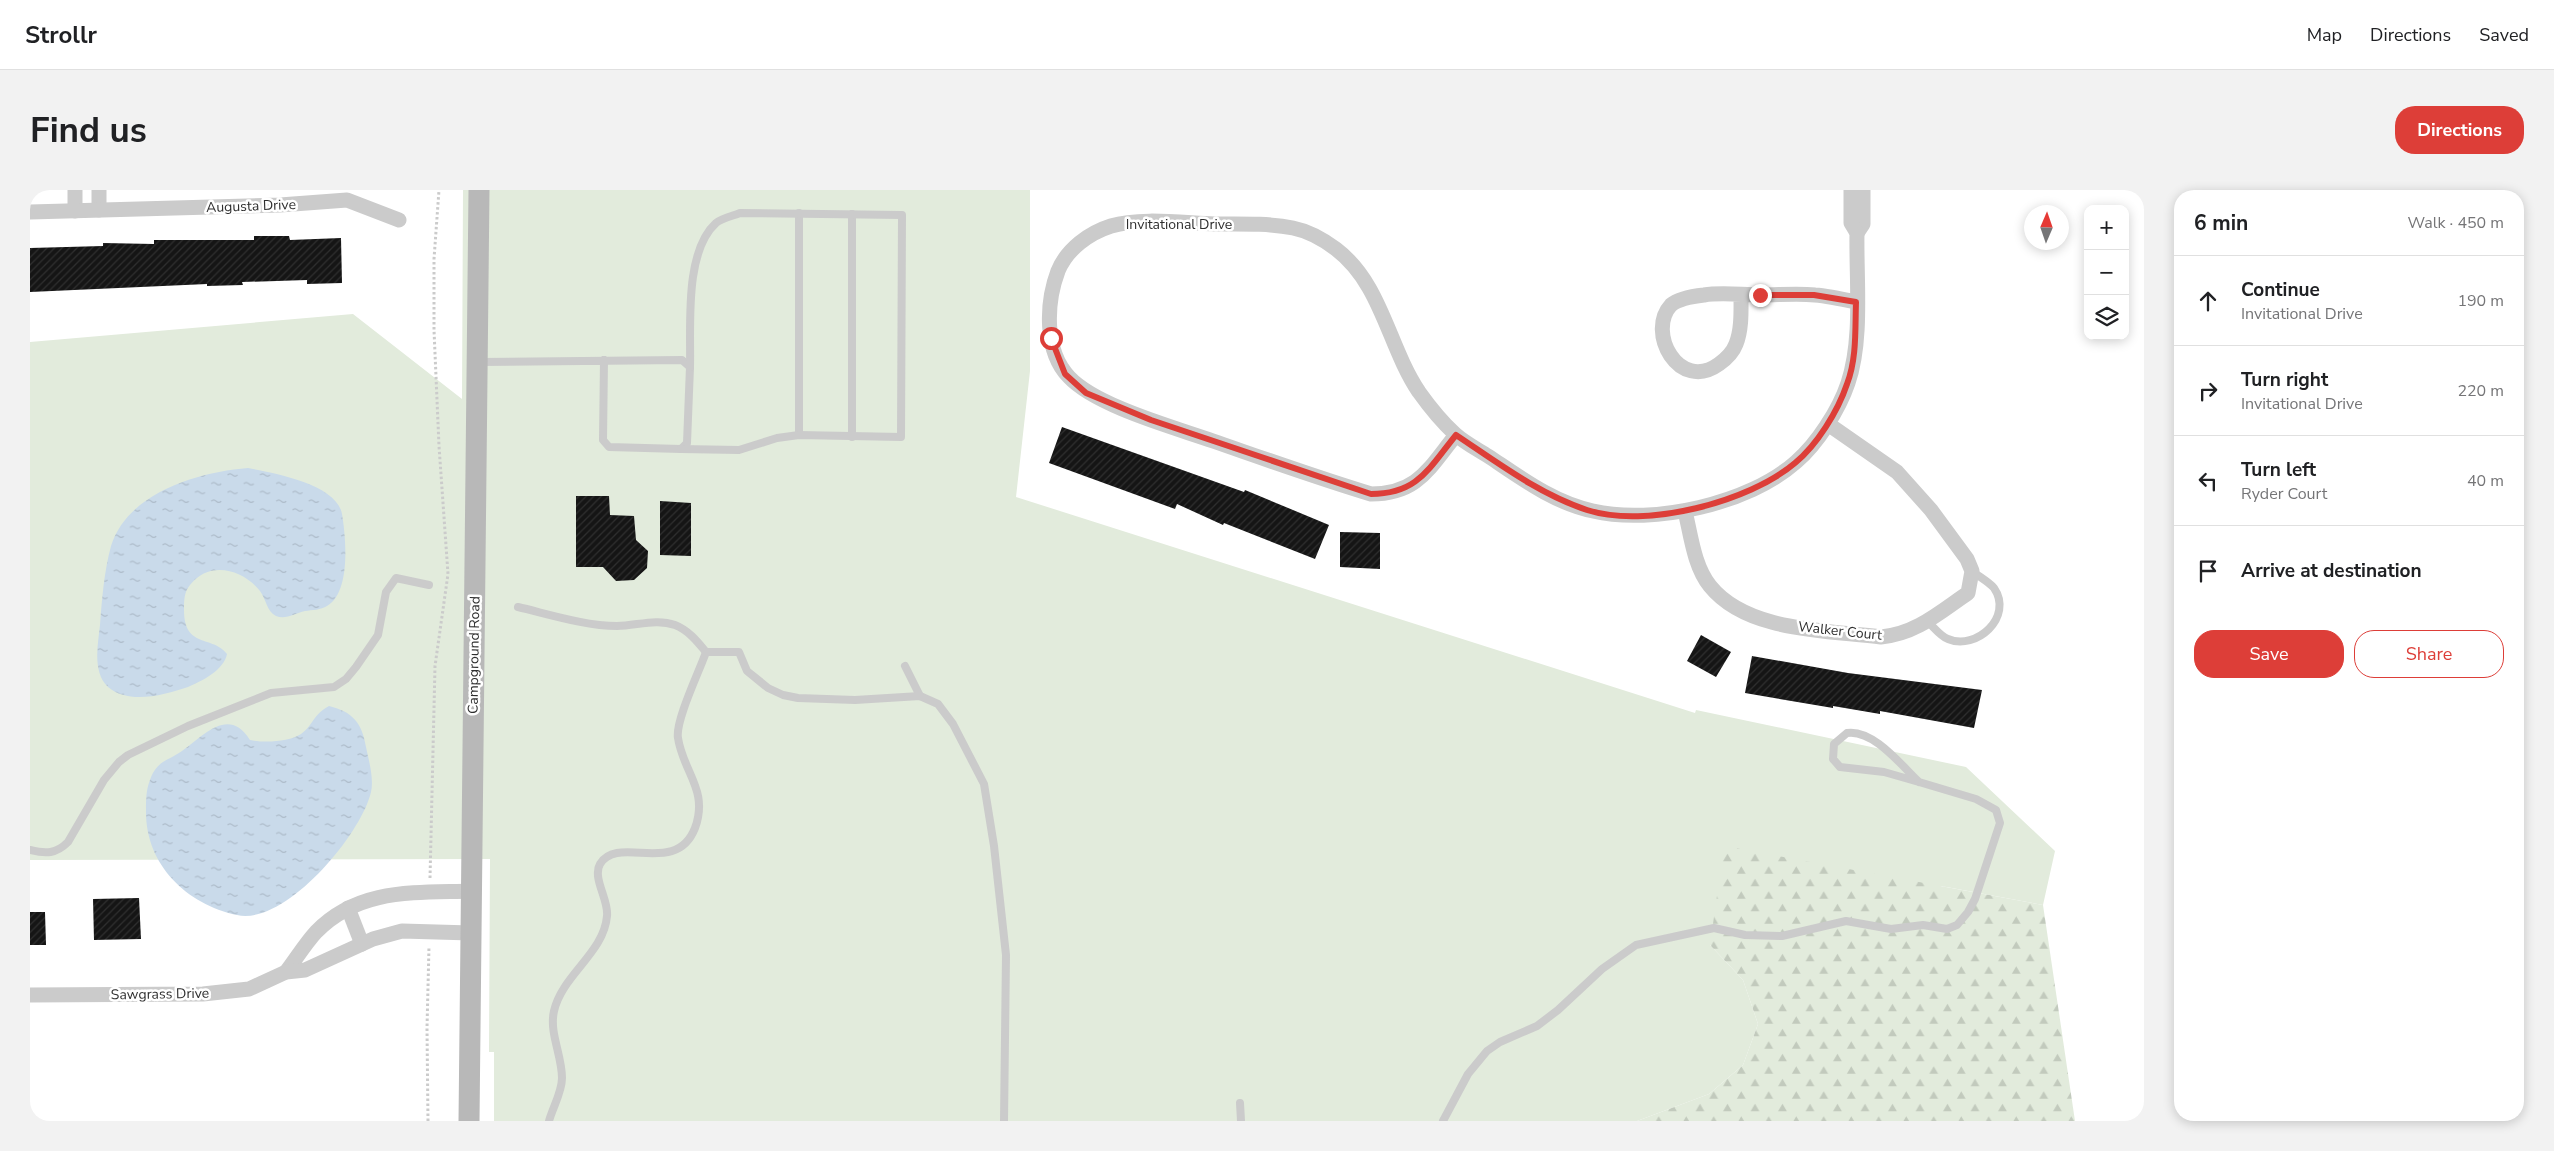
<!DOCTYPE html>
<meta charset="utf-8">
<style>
:root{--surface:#fff;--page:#f2f2f2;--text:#202124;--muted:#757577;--line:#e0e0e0;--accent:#dd3e38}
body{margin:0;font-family:"Nunito Sans",sans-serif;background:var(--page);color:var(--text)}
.controls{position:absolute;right:15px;top:15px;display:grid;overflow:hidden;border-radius:10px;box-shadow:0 2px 12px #0003}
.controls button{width:45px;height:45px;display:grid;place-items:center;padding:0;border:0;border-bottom:1px solid var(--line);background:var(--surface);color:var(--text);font:25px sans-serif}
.compass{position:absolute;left:1994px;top:15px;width:45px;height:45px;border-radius:50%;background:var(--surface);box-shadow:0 2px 12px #0003;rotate:2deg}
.stop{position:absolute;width:15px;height:15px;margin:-11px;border:4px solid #dd3e38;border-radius:50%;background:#fff}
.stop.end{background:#dd3e38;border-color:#fff;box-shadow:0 1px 5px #0008}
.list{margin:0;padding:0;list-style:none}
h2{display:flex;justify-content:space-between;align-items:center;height:65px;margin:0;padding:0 20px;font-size:21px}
h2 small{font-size:16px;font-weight:400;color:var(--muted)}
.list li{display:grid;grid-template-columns:32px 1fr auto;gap:15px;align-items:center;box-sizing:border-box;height:90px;padding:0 20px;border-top:1px solid var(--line)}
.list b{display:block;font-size:19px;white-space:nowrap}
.list p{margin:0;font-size:16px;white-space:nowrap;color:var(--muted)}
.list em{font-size:16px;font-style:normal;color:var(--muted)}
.actions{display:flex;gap:10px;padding:15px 20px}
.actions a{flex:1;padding:11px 0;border:1px solid var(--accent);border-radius:20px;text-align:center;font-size:18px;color:var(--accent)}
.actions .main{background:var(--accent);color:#fff}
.icon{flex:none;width:28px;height:28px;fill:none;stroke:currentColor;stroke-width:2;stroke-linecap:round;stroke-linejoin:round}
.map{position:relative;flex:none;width:2114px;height:931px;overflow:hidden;border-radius:20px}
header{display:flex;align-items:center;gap:30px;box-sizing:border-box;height:70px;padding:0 25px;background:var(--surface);border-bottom:1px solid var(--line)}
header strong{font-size:24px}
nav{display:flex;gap:28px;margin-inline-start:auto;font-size:18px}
.intro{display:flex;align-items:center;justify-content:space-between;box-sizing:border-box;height:120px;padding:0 30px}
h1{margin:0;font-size:35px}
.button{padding:12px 22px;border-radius:20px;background:var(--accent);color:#fff;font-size:18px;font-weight:700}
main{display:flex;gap:30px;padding:0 30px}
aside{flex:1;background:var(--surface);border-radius:20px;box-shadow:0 2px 12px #0003}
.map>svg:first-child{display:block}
.green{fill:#e2ebdc}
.forest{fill:url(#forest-firs)}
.water{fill:url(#water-ripples)}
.building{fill:url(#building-hatch)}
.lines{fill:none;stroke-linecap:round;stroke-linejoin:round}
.path{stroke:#cbcbcb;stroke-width:3;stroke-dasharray:2.5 2.5;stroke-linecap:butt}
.lane{stroke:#cbcbcb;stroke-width:8}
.street{stroke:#cbcbcb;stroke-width:15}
.secondary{stroke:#b8b8b8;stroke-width:21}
.route{stroke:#dd3e38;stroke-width:6}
.labels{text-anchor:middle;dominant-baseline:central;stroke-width:5;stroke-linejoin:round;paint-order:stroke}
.street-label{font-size:14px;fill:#2e2e2e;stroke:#fff}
</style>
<header>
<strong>Strollr</strong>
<nav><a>Map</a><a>Directions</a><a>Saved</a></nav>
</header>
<div class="intro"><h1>Find us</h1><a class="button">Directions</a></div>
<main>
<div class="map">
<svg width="2114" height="931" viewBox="0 0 2114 931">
<defs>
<pattern id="forest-firs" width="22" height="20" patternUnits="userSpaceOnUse" patternTransform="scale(1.25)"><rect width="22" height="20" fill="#e2ebdc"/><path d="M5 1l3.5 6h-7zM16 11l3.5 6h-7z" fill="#c2cabd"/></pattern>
<pattern id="water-ripples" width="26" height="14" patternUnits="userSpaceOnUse" patternTransform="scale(1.25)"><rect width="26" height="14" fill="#c9daea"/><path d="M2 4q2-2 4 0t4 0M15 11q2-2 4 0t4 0" fill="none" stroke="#adbbc9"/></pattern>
<pattern id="building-hatch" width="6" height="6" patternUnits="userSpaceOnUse" patternTransform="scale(1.25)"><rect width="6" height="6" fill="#151515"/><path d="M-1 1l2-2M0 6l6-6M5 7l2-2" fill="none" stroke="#2f2f2f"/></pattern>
</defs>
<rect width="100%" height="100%" fill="#fff"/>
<path class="green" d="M433,0h567v181l-14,126 679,216 1,-3 270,57 89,84 -12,54 -102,-19 -231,59 33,35 15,44 -15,41 -34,29 -72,27h-1143v-69h-5l1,-193 -460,1v-518l323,-28 109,85z"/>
<path class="forest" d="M1694,656l319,59 32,216h-438l72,-27 34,-29 15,-41 -15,-44 -33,-35z"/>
<g class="water">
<path d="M218,278c26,5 89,16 94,46 4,24 9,78 -15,92 -6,4 -15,4 -22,5 -10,2 -19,9 -29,5 -9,-4 -10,-17 -16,-25 -17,-22 -51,-31 -70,-6 -6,7 -6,16 -6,25 0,39 29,25 43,44 -3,16 -25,27 -39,33 -24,8 -59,18 -80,0 -16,-15 -10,-43 -8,-62 2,-26 4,-53 11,-79 17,-54 88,-74 137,-78z"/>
<path d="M299,516c24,6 33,17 37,41 3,14 8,32 5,45 -10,43 -86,134 -134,123 -51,-11 -92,-51 -91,-105 0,-10 0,-20 4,-30 7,-20 18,-19 32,-29 22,-16 47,-45 68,-11 14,3 39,2 51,-6 13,-9 11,-19 28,-28z"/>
</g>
<g class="building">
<path d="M224,46h35l1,4 51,-2 1,45 -35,1v-4l-65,2 1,3 -36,1v-2l-177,8v-44l73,-2v-3l51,1v-4h100z"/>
<path d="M1032,237l182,65 1,-2 84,35 -14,34 -91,-36 -1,2 -46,-21 -2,5 -126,-46z"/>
<path d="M546,306h33l1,19 24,1 2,24 12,11 -1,17 -13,12 -18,1 -13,-14h-27z"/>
<path d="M630,311l31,2v53l-31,-1z"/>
<path d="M1310,342l40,1v36l-40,-2z"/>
<path d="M1671,445l30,17 -15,25 -29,-16z"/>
<path d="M1722,466l96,17 134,17 -8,38 -94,-17v3l-47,-8v2l-88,-15z"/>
<path d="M109,708l2,41 -47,1 -1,-41z"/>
<path d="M0,722h15l1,33h-16z"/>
</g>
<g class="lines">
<g class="path">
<path d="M400,688l5,-212 13,-92 -9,-128 -5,-116v-71l5,-69"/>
<path d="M398,931l-1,-93 2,-82"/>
</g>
<g class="lane">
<path d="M449,172l203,-2 8,7 -3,76 -6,6 -72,-2 -6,-7 1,-80"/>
<path d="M769,245v-222"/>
<path d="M822,247v-223"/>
<path d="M651,259l58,1 38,-12 22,-3 102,2 1,-222 -162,-2c-7,3 -18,5 -24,10 -32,29 -25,104 -26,144"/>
<path d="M488,417c30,7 68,19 99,19 19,0 39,-8 58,-1 13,5 22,16 31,27h33l8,19 21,17 15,7 15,3 57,2 65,-4 18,8 15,20 31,60 10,62 12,109 -2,166"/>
<path d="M1897,431c6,5 13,15 21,18 28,12 66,-22 46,-51 -5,-6 -16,-12 -22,-17"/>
<path d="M875,476l15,30"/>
<path d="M0,660c16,4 26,4 38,-8l36,-62 15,-18 9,-7 60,-29 83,-33 63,-6 12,-8 10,-12 22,-32 8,-43 10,-14 33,7"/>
<path d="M1210,913l1,18"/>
<path d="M519,931c4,-14 13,-29 13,-43 0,-23 -13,-45 -8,-67 8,-36 50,-58 53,-95 2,-16 -15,-38 -7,-52 18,-30 76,13 95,-36 14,-38 -12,-56 -17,-90 -3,-17 22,-68 28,-86"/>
<path d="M1413,931l25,-47 19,-23 13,-9 37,-16 21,-16 44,-41 34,-24 78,-17 31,7 37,1 64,-15 45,8 32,-4 24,4 10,-4 11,-13 7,-13 25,-76 -4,-13 -20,-11 -57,-17 -35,-10 -44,-5 -7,-8 1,-15 13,-11c26,-4 54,32 72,49"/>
</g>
<g class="street">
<path d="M69,20v-20"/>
<path d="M45,21v-21"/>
<path d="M0,22l250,-7 67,-5 52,20"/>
<path d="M1827,43l6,-9v-34"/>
<path d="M1711,105c0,15 1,34 -5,49 -3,8 -10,15 -17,20 -40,29 -73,-32 -48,-59 7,-6 24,-9 33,-10 18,-3 38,0 57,0 18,0 36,-2 54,0 13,1 27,4 41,7"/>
<path d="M1426,245c-27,33 -38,59 -85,59 -53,-16 -106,-35 -158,-53 -40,-14 -117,-35 -144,-64 -25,-26 -23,-74 -11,-106 9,-22 31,-38 53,-45 29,-9 73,-3 103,-2 26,0 54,-1 79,4 15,3 31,12 43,21 46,35 52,97 83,143 10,14 23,30 36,42 10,9 22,15 33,22 33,22 66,47 105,55 60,14 156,-7 203,-49 21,-18 43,-52 52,-79 15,-44 8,-104 9,-150l-6,-10v-33"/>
<path d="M1655,321c6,25 9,55 25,75 37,46 117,44 171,51 35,-3 59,-25 87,-44l4,-22 -5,-12 -36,-49 -34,-38 -69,-48"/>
<path d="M318,718l14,36"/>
<path d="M256,782c10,-13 19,-28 30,-40 43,-44 98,-39 155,-41"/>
<path d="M0,805l173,-1 46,-5 37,-17 19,-2 68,-31 29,-8 69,2"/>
</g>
<path class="secondary" d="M439,931l10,-931"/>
</g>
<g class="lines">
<path class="route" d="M1021,148l14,36 21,19 65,27 220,74c47,0 58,-26 85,-59 42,28 83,59 131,75 59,19 162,-8 208,-47 22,-18 43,-52 52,-79 10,-26 8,-55 9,-82l-42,-7h-54"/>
</g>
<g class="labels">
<g class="street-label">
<text transform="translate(221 16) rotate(-2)">Augusta Drive</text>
<text x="1149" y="34">Invitational Drive</text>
<text transform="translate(1810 441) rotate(6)">Walker Court</text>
<text transform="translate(444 465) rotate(-89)">Campground Road</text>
<text transform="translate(130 804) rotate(-1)">Sawgrass Drive</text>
</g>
</g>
</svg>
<div class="controls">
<button>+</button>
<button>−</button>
<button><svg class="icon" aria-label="layers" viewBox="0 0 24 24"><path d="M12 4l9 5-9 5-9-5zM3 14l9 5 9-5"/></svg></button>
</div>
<svg class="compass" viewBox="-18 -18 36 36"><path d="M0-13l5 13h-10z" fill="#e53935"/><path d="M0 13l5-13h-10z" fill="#757577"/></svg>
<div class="stop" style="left:1021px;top:148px"></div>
<div class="stop end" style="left:1730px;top:105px"></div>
</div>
<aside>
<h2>6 min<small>Walk · 450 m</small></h2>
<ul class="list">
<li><svg class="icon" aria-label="ahead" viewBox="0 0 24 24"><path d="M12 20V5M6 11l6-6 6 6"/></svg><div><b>Continue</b><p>Invitational Drive</p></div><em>190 m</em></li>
<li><svg class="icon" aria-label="right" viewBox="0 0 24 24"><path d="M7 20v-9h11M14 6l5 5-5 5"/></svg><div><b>Turn right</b><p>Invitational Drive</p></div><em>220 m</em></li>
<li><svg class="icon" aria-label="left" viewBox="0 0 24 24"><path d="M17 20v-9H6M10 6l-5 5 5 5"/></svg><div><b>Turn left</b><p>Ryder Court</p></div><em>40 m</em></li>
<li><svg class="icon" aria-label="arrive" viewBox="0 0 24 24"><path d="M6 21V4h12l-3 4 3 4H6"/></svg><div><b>Arrive at destination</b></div></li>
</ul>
<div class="actions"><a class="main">Save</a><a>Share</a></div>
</aside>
</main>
